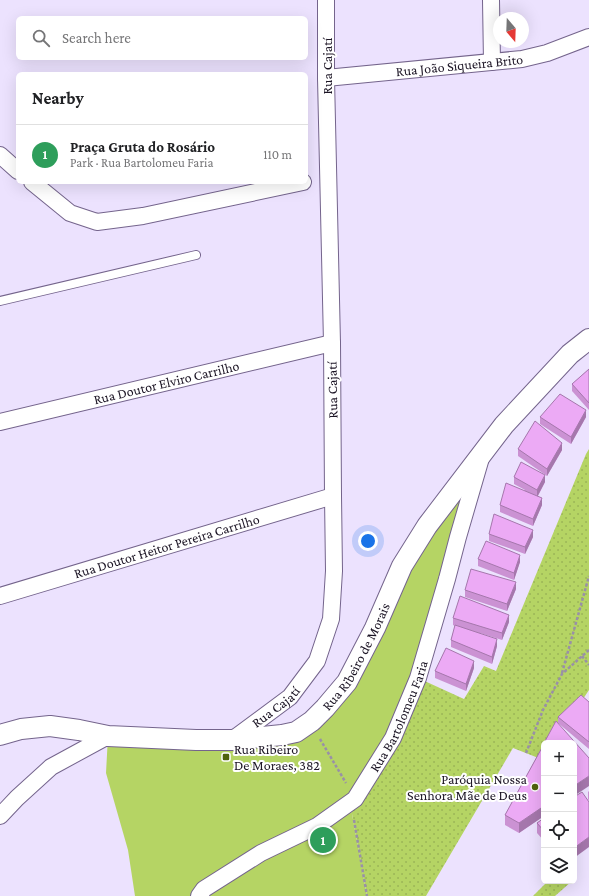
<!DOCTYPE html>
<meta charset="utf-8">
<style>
:root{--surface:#fff;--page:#f6f6f6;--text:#202124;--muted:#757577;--line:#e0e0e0;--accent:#7c3aed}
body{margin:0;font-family:"Crimson Pro",serif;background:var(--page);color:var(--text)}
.controls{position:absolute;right:12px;bottom:12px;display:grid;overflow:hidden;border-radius:6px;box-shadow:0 4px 16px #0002}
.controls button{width:36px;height:36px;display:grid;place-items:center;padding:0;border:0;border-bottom:1px solid var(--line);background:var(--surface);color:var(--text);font:20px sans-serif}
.compass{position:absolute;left:493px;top:12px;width:36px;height:36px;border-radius:50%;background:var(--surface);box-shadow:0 4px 16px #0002;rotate:161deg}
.you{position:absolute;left:368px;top:541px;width:14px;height:14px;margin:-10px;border:3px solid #fff;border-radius:50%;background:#1a73e8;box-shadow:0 0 0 6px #1a73e833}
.badge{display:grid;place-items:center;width:26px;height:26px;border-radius:50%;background:var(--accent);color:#fff;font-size:13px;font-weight:700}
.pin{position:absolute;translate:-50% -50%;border:2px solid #fff;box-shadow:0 1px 4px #0006}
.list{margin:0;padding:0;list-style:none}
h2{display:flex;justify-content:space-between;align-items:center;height:52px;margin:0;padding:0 16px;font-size:17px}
h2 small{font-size:13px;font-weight:400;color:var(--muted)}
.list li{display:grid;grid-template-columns:26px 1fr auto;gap:12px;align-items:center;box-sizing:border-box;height:60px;padding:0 16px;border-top:1px solid var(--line)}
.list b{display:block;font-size:15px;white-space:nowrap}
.list p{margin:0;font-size:13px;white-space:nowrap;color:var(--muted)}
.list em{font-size:13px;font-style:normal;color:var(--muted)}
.icon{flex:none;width:22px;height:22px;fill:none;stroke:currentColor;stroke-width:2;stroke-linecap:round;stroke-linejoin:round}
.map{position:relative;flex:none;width:589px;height:896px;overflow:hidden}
.search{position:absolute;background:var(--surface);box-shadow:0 4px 16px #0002;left:16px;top:16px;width:292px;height:44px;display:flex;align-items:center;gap:10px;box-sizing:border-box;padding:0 14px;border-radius:6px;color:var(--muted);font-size:15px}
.panel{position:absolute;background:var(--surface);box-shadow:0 4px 16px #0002;left:16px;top:72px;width:292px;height:112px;border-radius:6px}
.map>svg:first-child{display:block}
.grass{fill:url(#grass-dots)}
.park{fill:#b5d464}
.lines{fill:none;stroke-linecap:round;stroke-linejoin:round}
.service-casing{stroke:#74648c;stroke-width:10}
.minor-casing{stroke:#74648c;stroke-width:18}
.tertiary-casing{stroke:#74648c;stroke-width:22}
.path{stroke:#9990a7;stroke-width:2.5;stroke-dasharray:3 2;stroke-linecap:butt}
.service{stroke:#fff;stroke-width:8}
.minor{stroke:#fff;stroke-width:16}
.tertiary{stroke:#fff;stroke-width:20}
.wall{fill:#cb92d3}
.shaded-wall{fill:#a577ac}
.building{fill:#ecaaf5;stroke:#a577ac}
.poi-dot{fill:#4f630c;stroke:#fff;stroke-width:1.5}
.labels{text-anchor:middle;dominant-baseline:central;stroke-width:4;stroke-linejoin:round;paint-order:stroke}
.street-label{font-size:14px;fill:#1b1424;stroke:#fff}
.poi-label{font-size:14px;fill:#1b1424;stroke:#fff;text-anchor:start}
</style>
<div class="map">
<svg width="589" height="896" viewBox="0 0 589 896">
<defs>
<pattern id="grass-dots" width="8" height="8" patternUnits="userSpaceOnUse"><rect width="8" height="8" fill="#b5d464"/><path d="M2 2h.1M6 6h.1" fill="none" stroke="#9bb557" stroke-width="1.8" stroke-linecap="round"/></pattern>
</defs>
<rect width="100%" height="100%" fill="#ece2fe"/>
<g class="grass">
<path d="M589,449v241l-8,12 -23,22 -8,19h-6v11l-3,5 -28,-11 -87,148h-59l-17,-93 68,-125 46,21 20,-33 12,5 90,-217z"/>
<path d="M548,881h24l-17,15h-22z"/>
</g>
<path class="park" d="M484,451l-66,227 -68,125 17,93h-232l-7,-46 -22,-77 2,-37 88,4 116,-19 63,-93z"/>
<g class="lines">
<g class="service-casing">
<path id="service" d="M0,301l196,-46"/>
</g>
<g class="minor-casing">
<g id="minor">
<path d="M491,0l1,62"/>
<path id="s1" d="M326,78l196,-19 25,-6 42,-16"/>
<path d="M0,155l18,16"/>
<path d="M32,182l38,31 27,9 46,-6 160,-34"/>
<path id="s2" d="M0,422l332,-79"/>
<path id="s3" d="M0,596l333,-100"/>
<path id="s4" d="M232,740l58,-43 27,-36 14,-42 3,-48 -1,-75 -1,-153 -6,-265v-78"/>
<path d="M0,816l17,-18 34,-31 57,-31"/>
<path id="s5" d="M199,896l5,-7 57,-36 56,-27 38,-27 38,-61 25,-60 29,-99 11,-42 23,-79"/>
</g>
</g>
<g class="tertiary-casing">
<g id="tertiary">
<path id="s6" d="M0,735l21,-6 29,-3 29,4 29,6 88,4h36l50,-5 14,-3 16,-11 13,-13 22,-26 28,-54 27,-62 25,-40 77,-101 66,-71 19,-15"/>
</g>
</g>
<g class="path">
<path d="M582,656l7,9"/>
<path d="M562,673l27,-97"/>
<path d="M320,739l26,44"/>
<path d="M526,753l17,-43 19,-36 27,-24"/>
<path d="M354,820l13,76"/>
</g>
<use href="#service" class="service"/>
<use href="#minor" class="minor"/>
<use href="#tertiary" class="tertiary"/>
</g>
<g class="wall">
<path d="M589,369v41l-17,-19v-7z"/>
<path d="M540,417h46l-15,27 -31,-20z"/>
<path d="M518,449l44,1 -15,26 -29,-20z"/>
<path d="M514,477l31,5 -7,14 4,9 -9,21 -33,-14v-7l25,-15 -11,-6z"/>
<path d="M489,534l44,3 -8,17 -36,-13z"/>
<path d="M478,559l42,3 -6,18 -36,-14z"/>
<path d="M516,589l-9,22 -42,-14v-7z"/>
<path d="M453,618l56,4 -7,18 -22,-7 17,13 -5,18 -41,-17v-7l4,-14 -2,-1z"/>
<path d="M474,668l-8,23 -31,-13v-7z"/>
<path d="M589,702v47l-31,-26v-6z"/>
<path d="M544,744v72l-25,17 -14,-8v-10z"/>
<path d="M589,791v10l-1,-2v-7z"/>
<path d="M544,818v23l-7,-8v-10z"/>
</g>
<g class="shaded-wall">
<path d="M586,410v7l-15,27v-7z"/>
<path d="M562,443v7l-15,26v-7z"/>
<path d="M545,475v7l-8,15v-7z"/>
<path d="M542,498v7l-9,21v-7z"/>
<path d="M533,530v7l-8,17v-7z"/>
<path d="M520,555v7l-6,18v-7z"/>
<path d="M516,582v7l-9,22v-7z"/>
<path d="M509,615v7l-7,18v-7z"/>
<path d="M497,639v7l-5,18v-7z"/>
<path d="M474,661v7l-8,23v-7z"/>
<path d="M589,776v10l-15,10v-10z"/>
<path d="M544,806v10l-25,17v-10z"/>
<path d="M589,837v10l-15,11v-10z"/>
</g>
<g class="building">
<path d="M589,369v34l-17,-19z"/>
<path d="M560,394l26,16 -15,27 -31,-20z"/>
<path d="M535,421l27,22 -15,26 -29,-20z"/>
<path d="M521,462l24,13 -8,15 -23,-13z"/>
<path d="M506,483l36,15 -9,21 -33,-14z"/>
<path d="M494,514l39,16 -8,17 -36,-13z"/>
<path d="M486,541l34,14 -6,18 -36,-14z"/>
<path d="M471,569l45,13 -9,22 -42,-14z"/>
<path d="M460,596l49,19 -7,18 -49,-15z"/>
<path d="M455,625l42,14 -5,18 -41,-17z"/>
<path d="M446,648l28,13 -8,23 -31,-13z"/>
<path d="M581,695l8,7v40l-31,-25z"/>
<path d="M556,721l33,37v18l-15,10v-43h-30z"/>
<path d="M544,744v62l-25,17 -14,-8z"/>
<path d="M582,792l7,10v35l-15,11v-51z"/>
<path d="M544,818v13l-7,-8z"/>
</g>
<g class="poi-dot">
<rect x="222" y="753" width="8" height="8" rx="2"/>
<circle cx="535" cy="787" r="4"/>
</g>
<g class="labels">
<g class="street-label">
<text stroke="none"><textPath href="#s1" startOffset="134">Rua João Siqueira Brito</textPath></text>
<text transform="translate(327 66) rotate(-90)">Rua Cajatí</text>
<text stroke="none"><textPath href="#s2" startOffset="171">Rua Doutor Elviro Carrilho</textPath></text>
<text transform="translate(332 390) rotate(-91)">Rua Cajatí</text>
<text stroke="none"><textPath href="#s3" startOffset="174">Rua Doutor Heitor Pereira Carrilho</textPath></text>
<text stroke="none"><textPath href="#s6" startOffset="397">Rua Ribeiro de Morais</textPath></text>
<text stroke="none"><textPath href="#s4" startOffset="55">Rua Cajatí</textPath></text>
<text stroke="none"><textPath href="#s5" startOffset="279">Rua Bartolomeu Faria</textPath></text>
</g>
<g class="poi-label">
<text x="234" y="749">Rua Ribeiro<tspan x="234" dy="16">De Moraes, 382</tspan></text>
<text x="527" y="779" text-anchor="end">Paróquia Nossa<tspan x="527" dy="16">Senhora Mãe de Deus</tspan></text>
</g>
</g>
</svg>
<div class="controls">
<button>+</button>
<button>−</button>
<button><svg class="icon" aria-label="locate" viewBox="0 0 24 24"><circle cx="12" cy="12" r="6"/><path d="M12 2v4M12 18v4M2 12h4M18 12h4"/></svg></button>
<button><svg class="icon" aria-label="layers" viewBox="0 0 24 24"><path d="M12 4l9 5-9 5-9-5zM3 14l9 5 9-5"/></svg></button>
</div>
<svg class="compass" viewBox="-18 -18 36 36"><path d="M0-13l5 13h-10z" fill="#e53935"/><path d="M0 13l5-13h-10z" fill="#757577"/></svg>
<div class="you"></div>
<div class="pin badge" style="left:323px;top:840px;background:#2e9e5b">1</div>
<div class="search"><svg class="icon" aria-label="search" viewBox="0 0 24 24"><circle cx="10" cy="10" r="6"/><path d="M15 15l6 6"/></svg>Search here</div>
<section class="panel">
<h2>Nearby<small></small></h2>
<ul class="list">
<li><span class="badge" style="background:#2e9e5b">1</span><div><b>Praça Gruta do Rosário</b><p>Park · Rua Bartolomeu Faria</p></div><em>110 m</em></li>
</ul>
</section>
</div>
